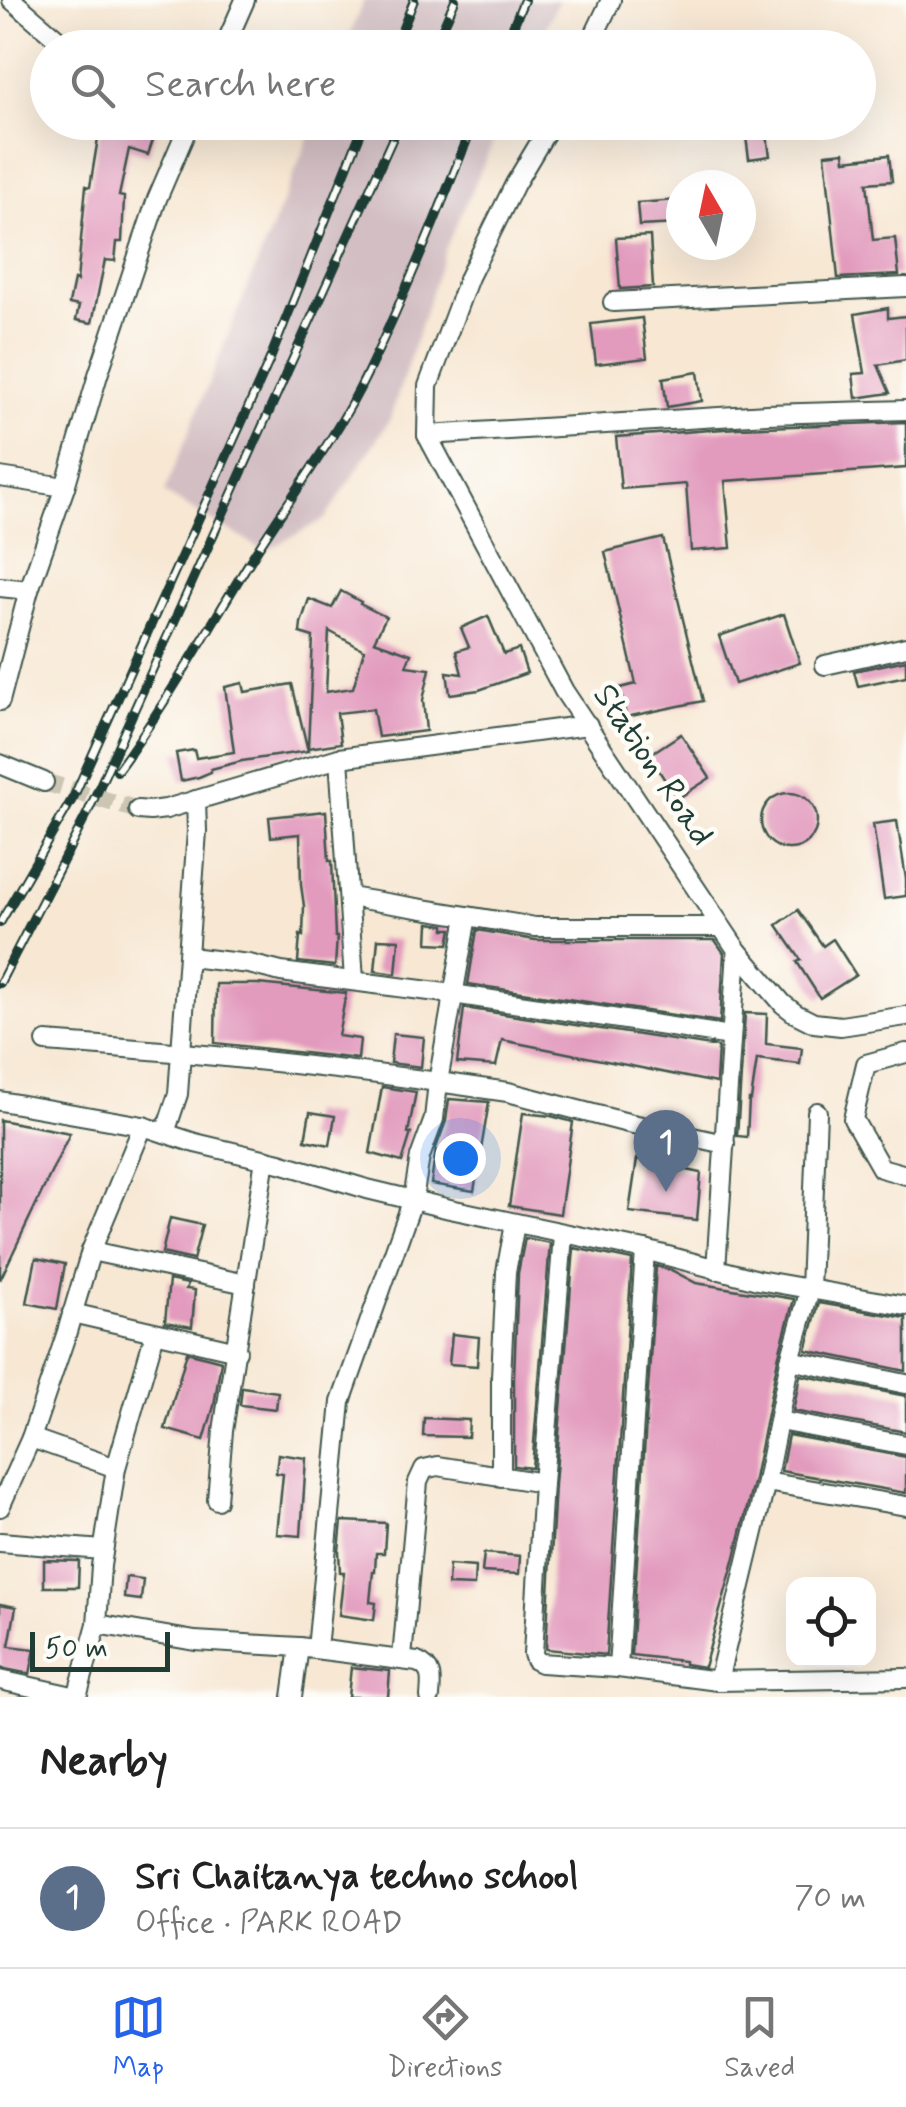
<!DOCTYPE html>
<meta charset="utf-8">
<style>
:root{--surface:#fff;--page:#f6f6f6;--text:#222;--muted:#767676;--line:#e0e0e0;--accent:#2563eb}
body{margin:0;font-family:Mynerve,sans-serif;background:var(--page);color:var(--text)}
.controls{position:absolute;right:30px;bottom:30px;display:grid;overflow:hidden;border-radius:20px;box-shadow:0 10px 40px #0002}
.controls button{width:90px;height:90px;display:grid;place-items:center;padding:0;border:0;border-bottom:2px solid var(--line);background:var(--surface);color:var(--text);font:50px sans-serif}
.compass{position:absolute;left:666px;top:170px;width:90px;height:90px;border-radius:50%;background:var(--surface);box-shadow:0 10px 40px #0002;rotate:351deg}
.scale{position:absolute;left:30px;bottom:25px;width:140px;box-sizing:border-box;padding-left:10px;border:5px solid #1f3d34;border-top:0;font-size:28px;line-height:35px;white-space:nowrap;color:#1f3d34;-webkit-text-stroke:8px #fdfcf7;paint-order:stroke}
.you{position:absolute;left:460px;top:1158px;width:35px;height:35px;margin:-25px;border:8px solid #fff;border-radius:50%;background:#1a73e8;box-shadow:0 0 0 15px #1a73e833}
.badge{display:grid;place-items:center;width:65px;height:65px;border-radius:50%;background:var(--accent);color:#fff;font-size:32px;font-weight:700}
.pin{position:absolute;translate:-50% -82px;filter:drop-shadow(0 2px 5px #0008)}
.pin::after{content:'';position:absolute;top:52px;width:35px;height:30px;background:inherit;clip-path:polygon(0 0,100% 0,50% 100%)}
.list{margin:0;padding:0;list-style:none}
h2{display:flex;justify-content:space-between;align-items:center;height:130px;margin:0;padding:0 40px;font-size:42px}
h2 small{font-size:32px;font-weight:400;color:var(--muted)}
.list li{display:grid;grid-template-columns:65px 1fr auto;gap:30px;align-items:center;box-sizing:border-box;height:140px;padding:0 40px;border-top:2px solid var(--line)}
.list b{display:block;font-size:38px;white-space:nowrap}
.list p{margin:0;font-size:32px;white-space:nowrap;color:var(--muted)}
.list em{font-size:32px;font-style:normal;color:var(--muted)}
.icon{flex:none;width:55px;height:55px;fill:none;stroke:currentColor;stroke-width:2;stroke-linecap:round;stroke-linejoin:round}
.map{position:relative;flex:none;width:906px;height:1697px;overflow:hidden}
.search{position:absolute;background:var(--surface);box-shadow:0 10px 40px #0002;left:30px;right:30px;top:30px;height:110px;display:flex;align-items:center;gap:25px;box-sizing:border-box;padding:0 35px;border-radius:55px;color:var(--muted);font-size:38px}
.sheet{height:270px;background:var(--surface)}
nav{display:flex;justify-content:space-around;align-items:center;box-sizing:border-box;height:140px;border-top:2px solid var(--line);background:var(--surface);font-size:28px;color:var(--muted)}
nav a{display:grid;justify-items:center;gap:5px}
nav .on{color:var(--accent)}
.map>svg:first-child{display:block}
.industrial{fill:#d2bec3}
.building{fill:#e29abd;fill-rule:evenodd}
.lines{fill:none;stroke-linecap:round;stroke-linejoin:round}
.minor-tunnel{stroke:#ccc5b3;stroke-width:18;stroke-dasharray:18 9;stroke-linecap:butt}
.minor-casing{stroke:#3f564c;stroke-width:22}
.minor{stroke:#fff;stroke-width:18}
.rail-casing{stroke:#1f3d34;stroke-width:10}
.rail{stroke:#fdfcf7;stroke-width:6;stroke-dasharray:19;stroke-linecap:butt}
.labels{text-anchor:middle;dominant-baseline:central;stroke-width:9;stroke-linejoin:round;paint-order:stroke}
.street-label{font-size:35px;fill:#1f3d34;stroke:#fdfcf7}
</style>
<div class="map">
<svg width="906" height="1697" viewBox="0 0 906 1697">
<rect width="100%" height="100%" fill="#fdfcf7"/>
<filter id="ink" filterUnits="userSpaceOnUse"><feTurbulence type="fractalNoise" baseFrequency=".01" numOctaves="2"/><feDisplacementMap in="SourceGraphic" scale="20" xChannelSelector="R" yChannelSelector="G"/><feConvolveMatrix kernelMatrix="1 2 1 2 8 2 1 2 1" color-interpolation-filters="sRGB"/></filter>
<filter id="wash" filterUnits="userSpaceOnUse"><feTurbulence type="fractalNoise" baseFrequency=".0048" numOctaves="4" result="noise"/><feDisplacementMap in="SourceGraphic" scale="40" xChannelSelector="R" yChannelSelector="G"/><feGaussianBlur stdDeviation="2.25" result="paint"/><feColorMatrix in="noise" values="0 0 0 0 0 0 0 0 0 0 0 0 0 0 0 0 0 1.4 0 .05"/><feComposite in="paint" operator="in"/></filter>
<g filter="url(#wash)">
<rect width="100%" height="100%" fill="#f7e7d3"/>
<g class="industrial">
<path d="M364,0h195l-23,47h-191z"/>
<path d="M315,122l187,1 -56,124 -56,172 -65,100 -60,32 -101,-58z"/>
</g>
<g id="blocks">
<g class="building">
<path d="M107,122h32l18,6 -9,27 -19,-6 -10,47 5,1 -2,45h-5l-2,19 -10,-1 -13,63 -16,-3 3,-14 -10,-2 5,-24 3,1 9,-95 4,1 10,-61 6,2z"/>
<path d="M744,122h21l5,34 -21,3z"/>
<path d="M844,152l1,8 44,-5 3,26 -25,2 6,57 22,-2 4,37 -61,3 -13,-124z"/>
<path d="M677,200l1,24 -39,2 -2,-23z"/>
<path d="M650,236l3,51 -33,2 -4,-51z"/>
<path d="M888,308v10l18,-2v44l-28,5 12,28 -34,5 -3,-24 12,-1 -10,-59z"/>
<path d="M642,318l5,40 -51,6 -5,-40z"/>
<path d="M698,372l4,29 -35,6 -4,-29z"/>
<path d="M906,422v46l-181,13 6,67 -40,3 -5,-67 -65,5 -5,-52 122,-9z"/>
<path d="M663,538l40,163 -77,16 -6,-29 16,-4 -31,-132z"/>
<path d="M341,591l20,11 -1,2 26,13 -12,24 37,13 -5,12 24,3 -7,31 3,31 -48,6 -5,-28 -36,4 4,30 -33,5 5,-111 -13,-4 1,-10 8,-24 23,9zM329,631l35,19 -11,38 -27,4z"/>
<path d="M784,614l16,49 -65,21 -16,-48z"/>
<path d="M488,616l16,38 15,-5 8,24 -48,17 -29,4 -3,-22 15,2 -6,-23 13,-4 -8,-19z"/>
<path d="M906,660v16l-48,10 -4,-15z"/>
<path d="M243,683l2,9 47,-8 16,67 -66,10 -31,8v3l-12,5 -18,4 -5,-28 18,-3 2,8 38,-6 -9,-65z"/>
<path d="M681,734l29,44 -33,21 -28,-44z"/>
<circle cx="789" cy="821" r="28"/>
<path d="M326,811l3,50h3l3,76h2l-2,29 -37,-4 2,-27 3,1 1,-30 -3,-21 -1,-51 -29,3 -2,-20z"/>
<path d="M897,821l9,58v17l-22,3 -11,-75z"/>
<path d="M798,910l25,36 10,-7 23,36 -36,23 -23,-36 4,-2 -24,-35z"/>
<path d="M429,923l16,2v4h7l-3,15 -21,-1z"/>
<path d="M477,930l58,10h180l9,13 -4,69 -252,-38z"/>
<path d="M378,939l21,1 -3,34 -21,-3z"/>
<path d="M216,984h42l88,9 -8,43 22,3 -2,20 -143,-16z"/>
<path d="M464,1008l254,39 -2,36 -214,-43 -6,26 -39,-3z"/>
<path d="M745,1013l22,1 -1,30 36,4 -2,16 -43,-5 -6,41h-2l-2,37 -10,-1z"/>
<path d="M393,1034l31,3 -3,30 -31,-4z"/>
<path d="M382,1087l34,5 -8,41h3l-9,29 -32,-9z"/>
<path d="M449,1099l40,3 -15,89 -43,-7 5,-36 10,-27z"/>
<path d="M310,1112l25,4 -5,29 -25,-5z"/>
<path d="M523,1113l28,3 22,6 -13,92 -51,-8z"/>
<path d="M0,1120l70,13 -70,147z"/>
<path d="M637,1159l64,14 -4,47 -68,-8z"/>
<path d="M170,1218l32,7 -9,35 -31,-7z"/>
<path d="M525,1238l25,5 -18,225 -18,-2v-89l4,-104z"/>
<path d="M574,1248l58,12 -26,395 -60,-6 9,-165z"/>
<path d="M36,1258l29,6 -8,45 -30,-6z"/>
<path d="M656,1266l15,4 25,13 98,16 -16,59 -24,121 -20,82 -30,106 -20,-3v-3l-53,-6z"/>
<path d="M169,1280l19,4 -2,5 9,1 -3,37 -27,-5z"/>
<path d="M819,1303l87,15v53l-100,-21z"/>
<path d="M452,1334l27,3 -2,29 -28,-2z"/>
<path d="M187,1352l34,9 -7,45 -10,34 -39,-11z"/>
<path d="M800,1375l106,21v36l-113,-21z"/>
<path d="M242,1387l36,5 -2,17 -36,-4z"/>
<path d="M424,1418l45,2 -1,17 -45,-1z"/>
<path d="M788,1435l118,22v36l-125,-22z"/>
<path d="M278,1454l28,4 -5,78 -24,-2 6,-60 -7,-1z"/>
<path d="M342,1521l44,2 -2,30h-8l-1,19h-2l-3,30 6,1 -2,17 -35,-5 5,-43h-4l-1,-21z"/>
<path d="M484,1553l36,3 -1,18 -37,-2z"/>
<path d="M44,1560l35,1 -1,26h-34z"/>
<path d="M449,1565l26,2 -1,19 -26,-1z"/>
<path d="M126,1577l17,2 -2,21 -17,-2z"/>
<path d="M0,1604l16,3 -7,39 26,3 -5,25 -30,-6z"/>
<path d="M351,1667l39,4 -2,26h-40z"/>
</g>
</g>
</g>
<g filter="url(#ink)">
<use href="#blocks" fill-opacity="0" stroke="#3f564c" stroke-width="2.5"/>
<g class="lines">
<path class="minor-tunnel" d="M44,782l94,28"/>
<g class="minor-casing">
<g id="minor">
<path d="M12,0l56,48"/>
<path d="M224,48l21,-48"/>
<path d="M588,48l23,-48"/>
<path d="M552,122l-37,62 -46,93 -41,109 -1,49 137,256 173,259 46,54 13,10 18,9 27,3 65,-10"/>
<path d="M613,302l293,-15"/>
<path d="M427,435l340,-21 139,-4"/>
<path d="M0,477l65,10"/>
<path d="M0,587l29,3"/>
<path d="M825,665l81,-18"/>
<path d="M0,701l29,-111 36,-103 33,-112 59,-176 33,-77"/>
<path d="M339,758l15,222"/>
<path d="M0,764l44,18"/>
<path d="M138,810l12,1 16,-2 173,-51 249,-33"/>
<path d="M349,897l186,30h186"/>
<path d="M189,957l60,7 32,8 172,22 278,42"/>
<path d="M46,1042c131,9 261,22 392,40l29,-166"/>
<path d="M906,1053l-40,11 -13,55 28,49 25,7"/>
<path d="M0,1101l143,25"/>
<path d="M165,1133l13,-39 19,-263 -1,-31"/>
<path d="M563,1235l-20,248 -10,171 2,6 6,3 77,5 100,13 188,-3"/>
<path d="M91,1251l155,33"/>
<path d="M716,1270l21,-320"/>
<path d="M72,1313l165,38"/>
<path d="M790,1360l116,24"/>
<path d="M779,1421l127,24"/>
<path d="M31,1438l85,30"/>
<path d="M501,1477v-100l5,-105 9,-48"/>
<path d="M766,1482l140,24"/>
<path d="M217,1500l6,-69 42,-272"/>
<path d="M0,1507l31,-69 35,-103 25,-84 52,-125 52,17 85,20 87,26 83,20 195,41 113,30 148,26"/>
<path d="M0,1542l103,8"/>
<path d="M97,1624l98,17 104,6"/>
<path d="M317,1649l24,-247 72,-203 7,-42 14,-38 4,-37 70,10 120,31 97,21"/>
<path d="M402,1658l16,-176 6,-13 14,-3 105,17"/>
<path d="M618,1668l27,-418"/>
<path d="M0,1680l77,17"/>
<path d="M718,1681l48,-199 24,-122 20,-71 7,-177"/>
<path d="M77,1697l20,-73 4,-58 15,-98 39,-135"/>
<path d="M292,1697l7,-50 118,15c17,7 14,19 13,35"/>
</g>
</g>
<use href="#minor" class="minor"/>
<g class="rail-casing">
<g id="rail">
<path d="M395,48l19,-48"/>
<path d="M434,48l21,-48"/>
<path d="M504,48l20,-48"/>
<path d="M117,771c50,-68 91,-142 135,-213 38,-61 83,-118 114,-182 40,-83 74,-168 108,-254"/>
<path d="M0,923l74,-127 196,-437 95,-237"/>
<path d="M0,983l88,-171 312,-690"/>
</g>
</g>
<use href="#rail" class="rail"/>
</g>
</g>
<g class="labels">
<g class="street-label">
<text transform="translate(653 765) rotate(56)">Station Road</text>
</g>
</g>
</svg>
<div class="controls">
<button><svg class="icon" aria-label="locate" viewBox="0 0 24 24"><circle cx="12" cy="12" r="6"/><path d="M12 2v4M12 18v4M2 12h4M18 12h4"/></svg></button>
</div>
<svg class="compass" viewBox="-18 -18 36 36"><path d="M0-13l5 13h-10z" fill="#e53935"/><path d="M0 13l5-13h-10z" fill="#767676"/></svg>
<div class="scale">50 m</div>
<div class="you"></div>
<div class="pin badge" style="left:666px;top:1192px;background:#5c6f8a">1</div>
<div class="search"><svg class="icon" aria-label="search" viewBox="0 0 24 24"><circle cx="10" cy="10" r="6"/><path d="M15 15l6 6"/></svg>Search here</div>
</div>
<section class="sheet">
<h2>Nearby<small></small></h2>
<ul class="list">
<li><span class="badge" style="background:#5c6f8a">1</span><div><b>Sri Chaitanya techno school</b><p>Office · PARK ROAD</p></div><em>70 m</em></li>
</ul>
</section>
<nav>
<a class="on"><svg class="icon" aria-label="map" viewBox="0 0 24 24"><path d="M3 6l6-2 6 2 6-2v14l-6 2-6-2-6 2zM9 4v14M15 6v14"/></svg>Map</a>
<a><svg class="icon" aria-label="directions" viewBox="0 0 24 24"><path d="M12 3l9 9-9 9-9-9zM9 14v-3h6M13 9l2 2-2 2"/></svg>Directions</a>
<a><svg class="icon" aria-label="saved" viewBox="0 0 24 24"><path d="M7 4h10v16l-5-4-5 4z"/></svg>Saved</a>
</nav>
